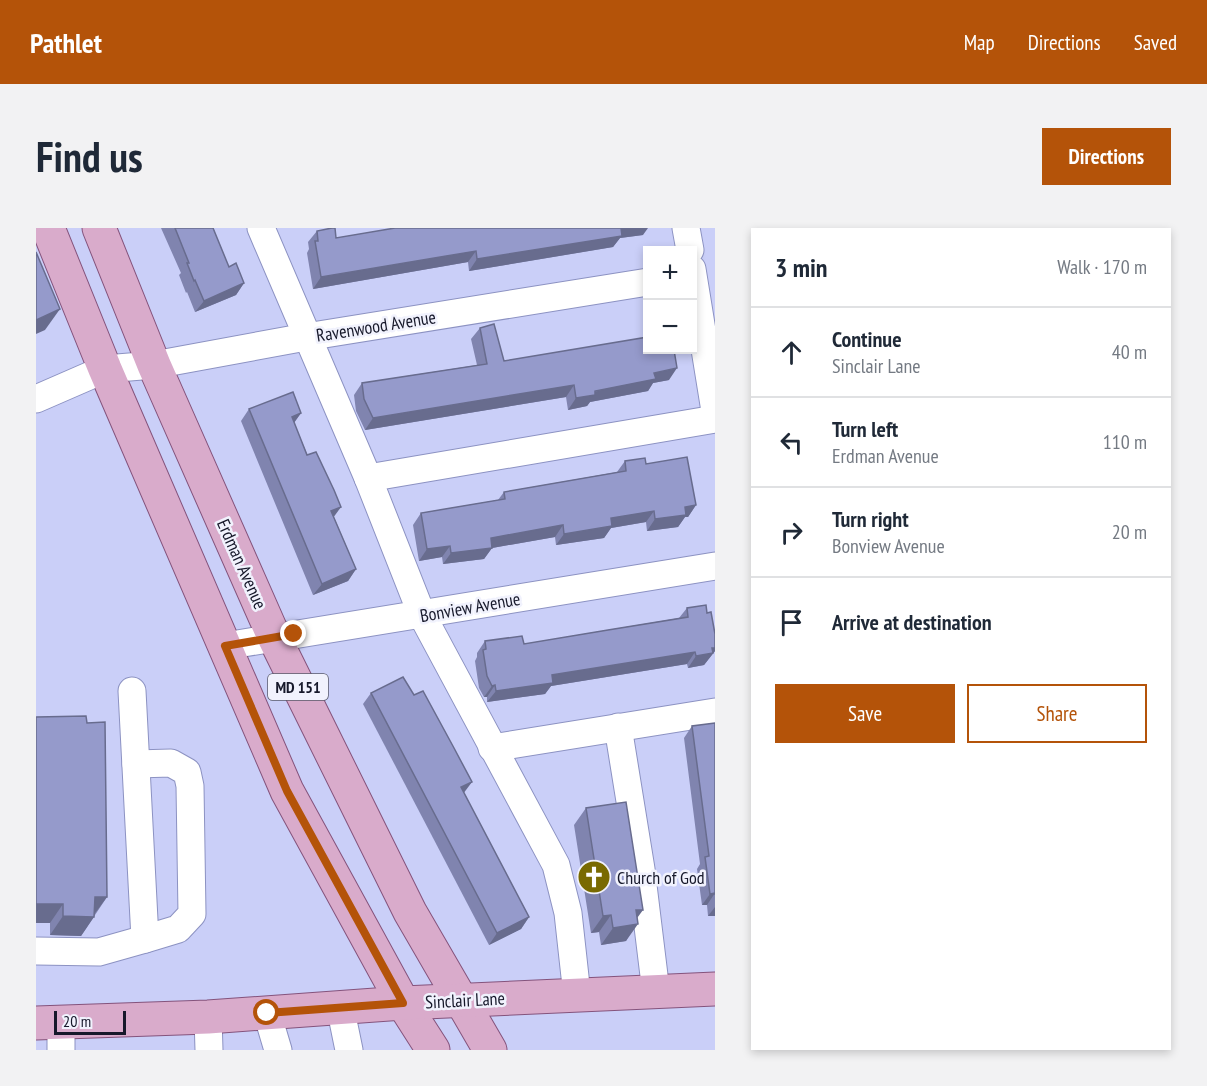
<!DOCTYPE html>
<meta charset="utf-8">
<style>
:root{--surface:#fff;--page:#f2f2f3;--text:#1f2937;--muted:#747a83;--line:#e0e1e3;--accent:#b45309}
body{margin:0;font-family:"PT Sans Narrow",sans-serif;background:var(--page);color:var(--text)}
.controls{position:absolute;right:18px;top:18px;display:grid;overflow:hidden;border-radius:0px;box-shadow:0 3px 9px #0003}
.controls button{width:54px;height:54px;display:grid;place-items:center;padding:0;border:0;border-bottom:2px solid var(--line);background:var(--surface);color:var(--text);font:30px sans-serif}
.scale{position:absolute;left:18px;bottom:15px;width:72px;box-sizing:border-box;padding-left:6px;border:3px solid #16182a;border-top:0;font-size:16px;line-height:21px;white-space:nowrap;color:#16182a;-webkit-text-stroke:4px #f1f2fd;paint-order:stroke}
.stop{position:absolute;width:18px;height:18px;margin:-14px;border:4px solid #b45309;border-radius:50%;background:#fff}
.stop.end{background:#b45309;border-color:#fff;box-shadow:0 2px 6px #0008}
.list{margin:0;padding:0;list-style:none}
h2{display:flex;justify-content:space-between;align-items:center;height:78px;margin:0;padding:0 24px;font-size:26px}
h2 small{font-size:20px;font-weight:400;color:var(--muted)}
.list li{display:grid;grid-template-columns:39px 1fr auto;gap:18px;align-items:center;box-sizing:border-box;height:90px;padding:0 24px;border-top:2px solid var(--line)}
.list b{display:block;font-size:22px;white-space:nowrap}
.list p{margin:0;font-size:20px;white-space:nowrap;color:var(--muted)}
.list em{font-size:20px;font-style:normal;color:var(--muted)}
.actions{display:flex;gap:12px;padding:18px 24px}
.actions a{flex:1;padding:14px 0;border:2px solid var(--accent);border-radius:0px;text-align:center;font-size:21px;color:var(--accent)}
.actions .main{background:var(--accent);color:#fff}
.icon{flex:none;width:33px;height:33px;fill:none;stroke:currentColor;stroke-width:2;stroke-linecap:round;stroke-linejoin:round}
.map{position:relative;flex:none;width:679px;height:822px;overflow:hidden;border-radius:0px}
header{display:flex;align-items:center;gap:36px;box-sizing:border-box;height:84px;padding:0 30px;background:var(--accent);color:#fff}
header strong{font-size:28px}
nav{display:flex;gap:33px;margin-inline-start:auto;font-size:21px}
.intro{display:flex;align-items:center;justify-content:space-between;box-sizing:border-box;height:144px;padding:0 36px}
h1{margin:0;font-size:42px}
.button{padding:15px 27px;border-radius:0px;background:var(--accent);color:#fff;font-size:21px;font-weight:700}
main{display:flex;gap:36px;padding:0 36px}
aside{flex:1;background:var(--surface);border-radius:0px;box-shadow:0 3px 9px #0003}
.map>svg:first-child{display:block}
.lines{fill:none;stroke-linecap:round;stroke-linejoin:round}
.minor-casing{stroke:#8c92c2;stroke-width:29}
.major-casing{stroke:#84537c;stroke-width:35}
.minor{stroke:#fff;stroke-width:27}
.major{stroke:#d9abcb;stroke-width:33}
.wall{fill:#8084af}
.shaded-wall{fill:#686c8e}
.building{fill:#959acb;stroke:#686c8e;stroke-width:1.5}
.route{stroke:#b45309;stroke-width:8}
.labels{text-anchor:middle;dominant-baseline:central;stroke-width:5;stroke-linejoin:round;paint-order:stroke}
.shield{fill:#f1f2fd;stroke:#585969;stroke-width:1.5}
.shield-label{font-size:16px;font-weight:bold;fill:#16182a}
.street-label{font-size:18px;fill:#16182a;stroke:#f1f2fd}
.poi-label{font-size:18px;fill:#16182a;stroke:#f1f2fd;text-anchor:start}
</style>
<header>
<strong>Pathlet</strong>
<nav><a>Map</a><a>Directions</a><a>Saved</a></nav>
</header>
<div class="intro"><h1>Find us</h1><a class="button">Directions</a></div>
<main>
<div class="map">
<svg width="679" height="822" viewBox="0 0 679 822">
<rect width="100%" height="100%" fill="#cacff8"/>
<g class="lines">
<g class="minor-casing">
<g id="minor">
<path d="M225,0l107,250 54,137 134,250 12,48 9,82"/>
<path d="M650,0l4,22"/>
<path d="M656,41l23,142"/>
<path d="M0,171l69,-30 49,-4 152,-28 342,-55"/>
<path d="M332,250l347,-59"/>
<path d="M189,418l490,-80"/>
<path d="M582,499l23,142 15,123"/>
<path d="M456,520l223,-36"/>
<path d="M100,536l35,-1 16,9 3,14 2,128 -14,15 -33,10"/>
<path d="M0,723l63,1 46,-13 -13,-248"/>
<path d="M304,778l9,44"/>
<path d="M231,785l11,37"/>
<path d="M172,789l1,33"/>
<path d="M25,795v27"/>
</g>
</g>
<g class="major-casing">
<g id="major">
<path d="M12,0l57,141 182,422 116,212 30,47"/>
<path d="M63,0l55,137 120,272 136,275 80,138"/>
<path d="M0,795l172,-6 195,-14 312,-14"/>
</g>
</g>
<use href="#minor" class="minor"/>
<use href="#major" class="major"/>
</g>
<g class="wall">
<path d="M125,0h52l16,39 15,16 -8,12 -41,17 -8,-20 -1,1 -7,-18 2,-2z"/>
<path d="M281,3l19,7 307,-3 -23,3 -7,9 -144,24 -1,-9 -155,27 -6,-36 2,-4 -1,-7z"/>
<path d="M444,100l24,33 165,19 -16,3 -5,8 -58,11 -3,4 -19,4 -2,-13 -201,33 -9,-19 -2,-16 8,-12 115,-18 -6,-26z"/>
<path d="M213,181l52,4 -7,10 62,146 -8,12 -35,14 -72,-174z"/>
<path d="M589,233l21,3 50,41 -8,12h-3l-7,10 -31,4 -1,-9 -35,6 -7,10 -48,7 -1,-8 -63,11 -8,11 -41,5 -1,-7 -23,4 -6,-36 8,-12 77,-13 6,-8 113,-20z"/>
<path d="M651,380l28,26v17l-11,14 -16,3 -1,-4 -136,22 -6,8 -58,8v-5h-3l-5,-9 -4,-27 2,-4v-4l8,-12 39,3 155,-26z"/>
<path d="M335,465l93,100 65,124 -8,12 -32,16 -126,-241z"/>
<path d="M0,489l71,180 -26,39 -31,-1v-12h-14z"/>
<path d="M679,495v193h-7l-1,-11h-5l-5,-36 3,-5 -16,-126 8,-12z"/>
<path d="M550,580l51,110 -11,23 -25,4 -2,-13 -8,1 -17,-108z"/>
</g>
<g class="shaded-wall">
<path d="M585,0h27l-5,7 -23,3 -7,9 -144,24 8,-12z"/>
<path d="M440,23l-8,11 -155,27 8,-12z"/>
<path d="M208,55l-8,12 -41,17 9,-11z"/>
<path d="M24,81l-15,21 -9,4v-14z"/>
<path d="M641,140l-8,12 -16,3 -5,8 -58,11 -3,4 -19,4 8,-12 78,-25z"/>
<path d="M538,157l-8,12 -201,33 8,-12z"/>
<path d="M265,185l-8,11 -1,-7z"/>
<path d="M660,277l-8,12h-3l-7,10 -31,4 8,-12 30,-12z"/>
<path d="M305,279l-8,11 -2,-7z"/>
<path d="M618,283l-8,11 -35,6 -7,10 -48,7 8,-11 47,-16z"/>
<path d="M527,297l-8,12 -63,11 -8,11 -41,5 8,-11 40,-15z"/>
<path d="M414,318l-8,11 -23,4 8,-12z"/>
<path d="M320,341l-8,12 -35,14 9,-11z"/>
<path d="M676,420h3v3l-11,14 -16,3 8,-12z"/>
<path d="M659,424l-8,12 -136,22 -6,8 -58,8 9,-11 56,-16z"/>
<path d="M459,457l-8,12h-3l8,-11z"/>
<path d="M436,554l-9,12 -2,-7z"/>
<path d="M679,665l-8,12h-5l8,-11z"/>
<path d="M59,669h12l-14,19z"/>
<path d="M0,676h27l-13,19h-14z"/>
<path d="M679,679v9h-7z"/>
<path d="M600,682h7l-11,15 6,-1 -12,17 -25,4 12,-17z"/>
<path d="M575,687l-12,17 -8,1 12,-17z"/>
<path d="M27,688l31,1 -13,19 -31,-1z"/>
<path d="M493,689l-8,12 -32,16 8,-12z"/>
</g>
<g class="building">
<path d="M139,0h38l16,39 7,-4 8,20 -40,18 -9,-21 -1,1 -7,-18h2z"/>
<path d="M296,0h3l1,10 59,-10h226l1,8 -145,23 -1,-8 -155,26 -6,-36h3l-1,-10z"/>
<path d="M0,24l24,57 -24,11z"/>
<path d="M458,96l10,37 144,-24v13h26l3,18 -23,5 2,6 -61,12v4l-19,3 -2,-13 -201,33 -9,-19 -2,-16 125,-19 -7,-36z"/>
<path d="M257,164l8,21 -9,4 15,38 9,-3 18,38 7,17 -10,4 25,58 -34,15 -73,-175z"/>
<path d="M651,229l9,48 -11,2 1,8 -31,4 -1,-8 -43,7 1,8 -48,8 -1,-9 -72,13 1,10 -41,5 -1,-7 -23,3 -6,-36 84,-14 -1,-7 122,-21 -1,-10 20,-3 1,6z"/>
<path d="M670,377l1,8 4,-1 4,22v14h-3l1,5 -17,3 -1,-4 -143,23 1,8 -57,8 -1,-6 -3,1 -5,-10 -4,-26 3,-1 -1,-8 37,-5 2,8 84,-14 80,-13 -1,-9z"/>
<path d="M367,449l11,18 9,-4 31,57 18,34 -11,5 68,130 -32,16 -126,-240z"/>
<path d="M50,488l1,7 18,-1 2,175h-12l-1,20 -31,-1v-12h-27v-187z"/>
<path d="M679,495v172v-2l-5,1 -5,-37 4,-1 -17,-130z"/>
<path d="M590,574l17,108h-7l2,14 -25,4 -2,-13 -8,1 -17,-108z"/>
</g>
<g class="lines">
<path class="route" d="M231,785l136,-10 -116,-212 -62,-145 69,-12"/>
</g>
<defs>
<g id="church-disc" transform="scale(1.725)"><circle r="9.5" fill="#796a01" stroke="#f1f2fd"/><path d="M-1.2-6h2.4v3.5h3.3v2.4h-3.3V6h-2.4V-.1h-3.3v-2.4h3.3Z" fill="#fff"/></g>
</defs>
<g fill-rule="evenodd">
<use href="#church-disc" x="558" y="649"/>
</g>
<g class="labels">
<rect class="shield" x="232" y="446" width="60" height="26" rx="4.5"/>
<g class="shield-label">
<text x="262" y="459">MD 151</text>
</g>
<g class="street-label">
<text transform="translate(340 98) rotate(-9)">Ravenwood Avenue</text>
<text transform="translate(206 336) rotate(66)">Erdman Avenue</text>
<text transform="translate(434 379) rotate(-10)">Bonview Avenue</text>
<text transform="translate(429 772) rotate(-3)">Sinclair Lane</text>
</g>
<g class="poi-label">
<text x="581" y="649">Church of God</text>
</g>
</g>
</svg>
<div class="controls">
<button>+</button>
<button>−</button>
</div>
<div class="scale">20 m</div>
<div class="stop" style="left:231px;top:785px"></div>
<div class="stop end" style="left:258px;top:406px"></div>
</div>
<aside>
<h2>3 min<small>Walk · 170 m</small></h2>
<ul class="list">
<li><svg class="icon" aria-label="ahead" viewBox="0 0 24 24"><path d="M12 20V5M6 11l6-6 6 6"/></svg><div><b>Continue</b><p>Sinclair Lane</p></div><em>40 m</em></li>
<li><svg class="icon" aria-label="left" viewBox="0 0 24 24"><path d="M17 20v-9H6M10 6l-5 5 5 5"/></svg><div><b>Turn left</b><p>Erdman Avenue</p></div><em>110 m</em></li>
<li><svg class="icon" aria-label="right" viewBox="0 0 24 24"><path d="M7 20v-9h11M14 6l5 5-5 5"/></svg><div><b>Turn right</b><p>Bonview Avenue</p></div><em>20 m</em></li>
<li><svg class="icon" aria-label="arrive" viewBox="0 0 24 24"><path d="M6 21V4h12l-3 4 3 4H6"/></svg><div><b>Arrive at destination</b></div></li>
</ul>
<div class="actions"><a class="main">Save</a><a>Share</a></div>
</aside>
</main>
